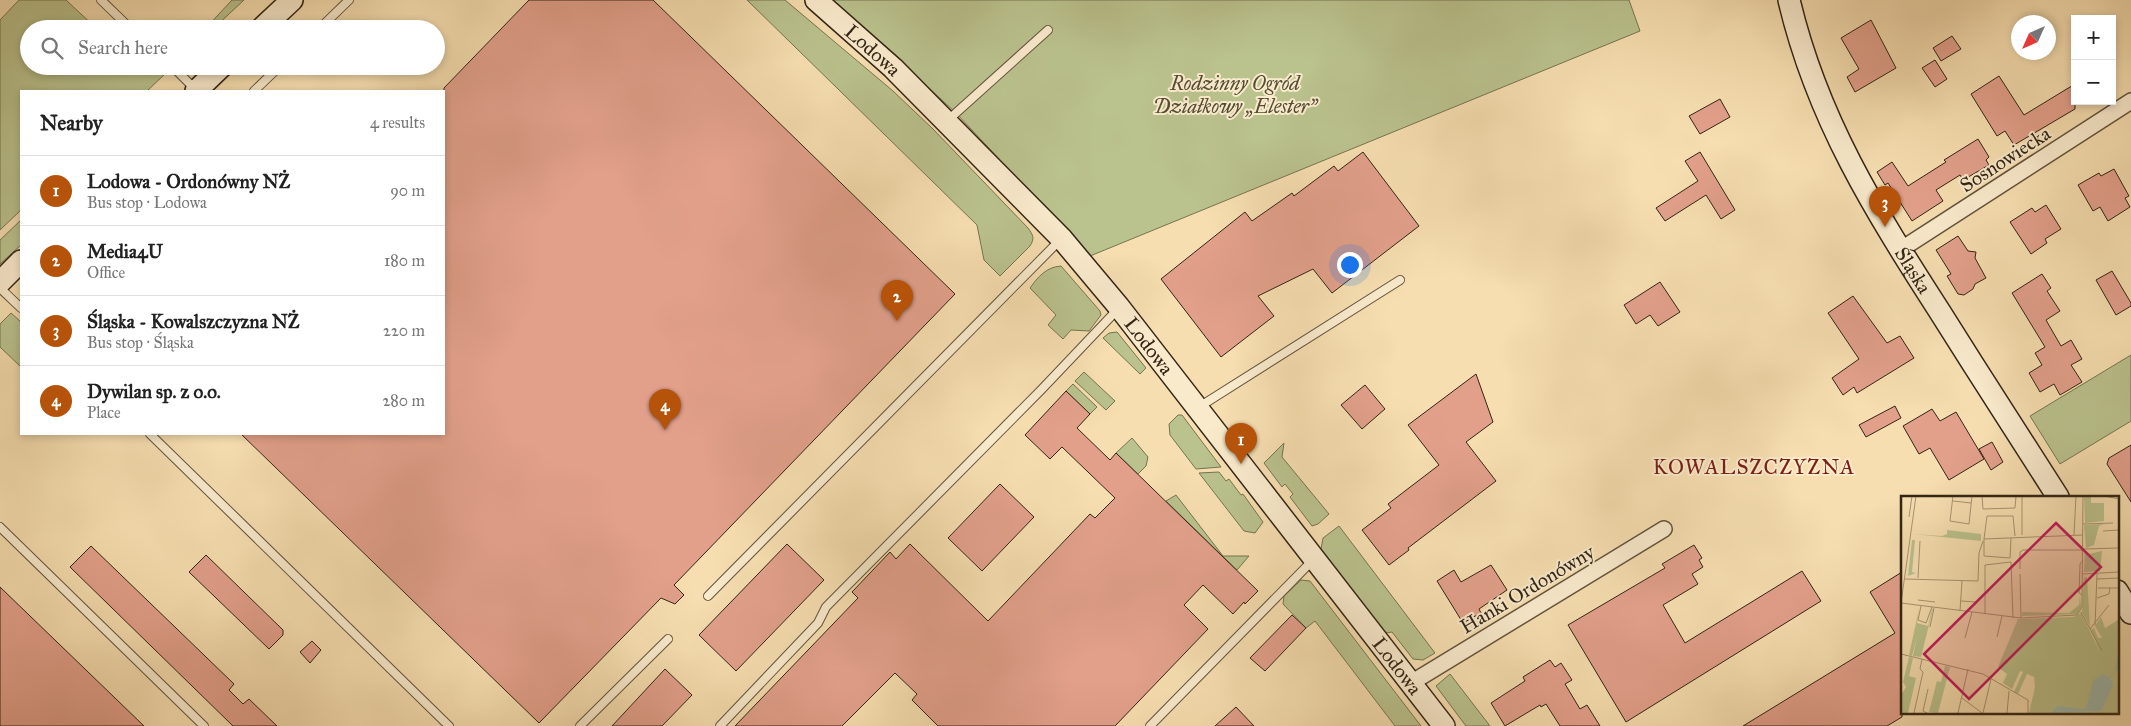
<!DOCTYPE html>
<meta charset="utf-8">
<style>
:root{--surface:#fff;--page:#f6f6f6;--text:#222;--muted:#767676;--line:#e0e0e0;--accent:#b45309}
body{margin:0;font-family:"IM FELL Great Primer",serif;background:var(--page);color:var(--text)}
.controls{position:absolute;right:15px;top:15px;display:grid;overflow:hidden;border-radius:0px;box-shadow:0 2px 8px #0003}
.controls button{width:45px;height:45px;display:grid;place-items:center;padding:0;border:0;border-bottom:1px solid var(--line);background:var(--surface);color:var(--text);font:25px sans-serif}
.compass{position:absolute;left:2011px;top:15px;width:45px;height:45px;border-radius:50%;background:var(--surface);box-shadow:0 2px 8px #0003;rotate:225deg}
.you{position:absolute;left:1349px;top:264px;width:18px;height:18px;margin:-12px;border:4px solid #fff;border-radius:50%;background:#1a73e8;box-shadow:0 0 0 8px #1a73e833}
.badge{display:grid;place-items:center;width:32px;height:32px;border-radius:50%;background:var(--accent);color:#fff;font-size:16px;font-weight:700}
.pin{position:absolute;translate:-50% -41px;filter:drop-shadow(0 1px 2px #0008)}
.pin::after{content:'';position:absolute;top:26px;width:18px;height:15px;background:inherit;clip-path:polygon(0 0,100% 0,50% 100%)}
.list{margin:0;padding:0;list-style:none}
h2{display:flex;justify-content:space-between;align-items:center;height:65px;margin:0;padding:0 20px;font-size:21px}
h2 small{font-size:16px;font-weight:400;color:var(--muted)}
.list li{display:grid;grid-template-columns:32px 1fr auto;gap:15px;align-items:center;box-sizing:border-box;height:70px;padding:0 20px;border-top:1px solid var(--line)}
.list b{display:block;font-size:19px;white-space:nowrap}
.list p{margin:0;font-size:16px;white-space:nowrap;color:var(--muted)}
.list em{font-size:16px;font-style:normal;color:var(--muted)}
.icon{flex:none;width:28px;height:28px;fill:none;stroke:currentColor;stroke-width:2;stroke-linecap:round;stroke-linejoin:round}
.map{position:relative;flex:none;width:2131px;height:726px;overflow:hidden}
.search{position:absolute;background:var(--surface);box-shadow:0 2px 8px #0003;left:20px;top:20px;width:425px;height:55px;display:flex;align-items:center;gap:12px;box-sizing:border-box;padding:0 18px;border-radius:28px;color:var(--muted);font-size:19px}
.panel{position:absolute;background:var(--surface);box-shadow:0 2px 8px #0003;left:20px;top:90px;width:425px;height:345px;border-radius:0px}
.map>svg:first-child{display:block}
.green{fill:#bac28d;stroke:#767451}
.building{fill:#e2a08b;stroke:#322515}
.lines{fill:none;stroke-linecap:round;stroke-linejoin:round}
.lane-casing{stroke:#63533c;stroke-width:10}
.street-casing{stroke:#63533c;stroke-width:18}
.secondary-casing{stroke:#322515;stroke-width:24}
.lane{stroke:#f9eacc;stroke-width:8}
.street{stroke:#f9eacc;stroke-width:15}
.secondary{stroke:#f9eacc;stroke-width:21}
.labels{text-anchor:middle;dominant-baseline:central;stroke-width:4;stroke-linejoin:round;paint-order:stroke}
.street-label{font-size:20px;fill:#322515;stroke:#f9eacc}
.park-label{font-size:20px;font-style:italic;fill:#544c33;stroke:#f9eacc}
.neighbourhood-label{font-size:21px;letter-spacing:1px;fill:#7a1f14;stroke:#f9eacc}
.inset-river{fill:none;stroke:#9dbbb1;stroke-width:2.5}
.inset-road{fill:none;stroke:#a89472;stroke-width:1}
.view{fill:#c2185b;fill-opacity:0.15;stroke:#c2185b;stroke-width:2.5}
.inset-edge{fill:none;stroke:#322515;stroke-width:2.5}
</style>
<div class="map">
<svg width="2131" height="726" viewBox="0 0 2131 726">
<rect width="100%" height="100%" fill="#f6deb0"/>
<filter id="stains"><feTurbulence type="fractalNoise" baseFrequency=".004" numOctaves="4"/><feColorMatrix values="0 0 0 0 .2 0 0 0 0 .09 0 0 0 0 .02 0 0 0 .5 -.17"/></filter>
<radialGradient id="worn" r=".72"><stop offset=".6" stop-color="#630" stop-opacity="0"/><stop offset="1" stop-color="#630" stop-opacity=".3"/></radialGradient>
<g class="green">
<path d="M19,0h47l31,29h-68v37h108l10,9 13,-9 6,7 -19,18h-126v119l-21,20v-210z"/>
<path d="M232,0h12l-31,29h-8z"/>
<path d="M747,0h38l108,91 40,38 95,99c5,7 7,10 2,18l-30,30 -16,-16 -7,-35z"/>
<path d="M833,0h796l11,31 -550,225 -134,-143z"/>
<path d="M21,220v25l-21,19v-24z"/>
<path d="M1061,266l39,45 1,4 -12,16 -18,-1 -8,9 -15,-14 8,-10 -26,-27c8,-11 16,-21 31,-22z"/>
<path d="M11,313l10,9v45l-21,-20v-23z"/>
<path d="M1117,332l29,36 -6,6 -37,-36 6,-5z"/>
<path d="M2131,355v66l-71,43 -30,-48z"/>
<path d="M1084,372l31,29 -9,9 -31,-29z"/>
<path d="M1073,384l24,23 -7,7 -24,-23z"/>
<path d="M1178,415h4l39,52 -25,2 -26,-34 -1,-11z"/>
<path d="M1132,438l16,19 -2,9 -8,8 -22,-21z"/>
<path d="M1284,443l-2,14 47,57 -11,10 -6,2 -22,-29 3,-3 -8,-10 -3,3 -18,-24z"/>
<path d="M1219,472l7,9 3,-2 12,16 2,-1 20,28 -8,11 -11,-2 -45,-58z"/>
<path d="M1176,495l47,61h26l-12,14 -71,-69z"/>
<path d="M1339,526l96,127 -12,7 -10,-1 -21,-27 -6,1 -65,-84 2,-11z"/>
<path d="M1301,580l9,1 111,145h-26l-80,-105 -9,7 -23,-24 1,-8z"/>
<path d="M1450,674l40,52h-24l-30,-40z"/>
</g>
<g class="building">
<path d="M529,0h124l302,294 -281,291 10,10 -9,9 -14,-6 -122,125 -298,-289h203v-346z"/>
<path d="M1871,20l25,48 -41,24 -8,-15 12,-8 -18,-31z"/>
<path d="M1952,36l9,13 -20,12 -8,-13z"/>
<path d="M1935,60l12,19 -12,8 -13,-19z"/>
<path d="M1999,76l25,39 51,-31v25l-61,36 -9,-14 -8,5 -26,-42z"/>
<path d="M1720,99l10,18 -30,17 -11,-18z"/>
<path d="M1978,139l11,18 -3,3 3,5 -26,15 -3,-5 -24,15 7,11 -31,20 -24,-38 -3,2 -8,-13 15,-10 16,24 38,-24 -2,-2z"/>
<path d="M1363,152l56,74 -87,67 -19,-24 -55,27 16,20 -53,41 -60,-78 84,-67 7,9 40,-28 2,3 40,-30 4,5z"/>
<path d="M1700,152l35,58 -14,9 -15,-24 -41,26 -9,-13 42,-27 -13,-20z"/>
<path d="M2114,169l15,27 -4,2 5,9 -22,14 -8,-14 -7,4 -15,-26 21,-12 2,3z"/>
<path d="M2046,205l15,24 -16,10 2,4 -16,11 -21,-32 22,-14 3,4z"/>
<path d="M1958,236l10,15 8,1 -1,6 11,20 -11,6 -2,5 -9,6 -6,-1 -11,-18 4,-2 -15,-24z"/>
<path d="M2112,271l19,32v3l-15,9 -20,-35z"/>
<path d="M2042,274l9,14 -4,3 13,20 -14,9 15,26 10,-6 11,19 -11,6 11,17 -22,13 -6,-11 -14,8 -11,-19 13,-8 -7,-12 10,-6 -33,-54z"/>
<path d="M1660,282l20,30 -22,14 -8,-11 -14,9 -12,-19z"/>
<path d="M1853,296l34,47 13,-7 14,22 -57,35 -3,-6 -11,8 -11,-17 27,-19 -31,-46z"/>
<path d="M1476,374l17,48 -27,20 30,39 -88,67 1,2 -20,15 -27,-35 29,-22 -3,-4 51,-39 -31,-40z"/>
<path d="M1365,385l20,24 -23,20 -21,-24z"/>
<path d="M1066,391l24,23 -13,14 33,32 6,-7 142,138 -13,13 -1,-2 -11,12 -30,-29 -19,20 24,24 -93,97h-177l-26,-26 5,-6 -22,-21 -53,53h-107l123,-128 -6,-6 38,-40 6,7 14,-15 78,77 102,-107 5,4 20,-20 -53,-51 -12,12 -25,-24z"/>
<path d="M1895,406l6,12 -35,19 -7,-12z"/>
<path d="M1932,409l8,12 16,-9 28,47 -35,21 -19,-32 -11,6 -16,-28z"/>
<path d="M1992,442l11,20 -12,8 -12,-21z"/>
<path d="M2131,445v57l-24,-38 2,-6z"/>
<path d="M1000,484l34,33 -52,54 -34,-33z"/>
<path d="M787,544l37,36 -88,91 -37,-36z"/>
<path d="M1694,545l8,13 -3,2 4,7 -11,7 6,10 -35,21 22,38 117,-72 19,30 -195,121 -58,-97 97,-57 -3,-4z"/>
<path d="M91,546l143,138 -5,6 14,14 6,-5 28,27h-44l-163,-159z"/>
<path d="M206,555l77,75v5l-14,14 -80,-77z"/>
<path d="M1491,565l16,25 -28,19 2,4 -18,10 -26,-42 17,-11 7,12z"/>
<path d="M1902,572v145l-15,9h-144l152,-93 -25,-41z"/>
<path d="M0,587l144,139h-144z"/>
<path d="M1292,615l14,13 -41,43 -15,-13z"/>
<path d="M312,641l9,9 -11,13 -10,-11z"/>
<path d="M1550,660l5,7 6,-4 11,17 -7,4 15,25 7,-4 13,21h-40l-14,-22 -5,3 -1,-2 -35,21 -14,-23 34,-22 -2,-4z"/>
<path d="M665,669l27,26 -30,31h-50z"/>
<path d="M1236,707l18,19h-39z"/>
</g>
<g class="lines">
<g class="lane-casing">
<g id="lane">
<path d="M101,0l30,29"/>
<path d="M319,29l30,-29"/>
<path d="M172,66l23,23"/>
<path d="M254,91l26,-25"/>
<path d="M947,121l101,-91"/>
<path d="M0,288l21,20"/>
<path d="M1199,407l201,-127"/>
<path d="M150,434l299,292"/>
<path d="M0,527l204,199"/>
<path d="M708,596l352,-356"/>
<path d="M580,726l88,-87"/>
<path d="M720,726l98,-103 8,-16 216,-218 76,-80"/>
<path d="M1150,726l163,-166"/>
</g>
</g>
<g class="street-casing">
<g id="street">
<path d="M1900,250l231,-149"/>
<path d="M1411,683l253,-154"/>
</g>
</g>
<g class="secondary-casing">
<g id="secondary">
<path id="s1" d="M816,0l77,68 169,171 57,68 325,419"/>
<path id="s2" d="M1789,0c28,119 86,211 151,312 39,62 79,124 118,185"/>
<path d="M261,29l31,-29"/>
<path d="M196,91l26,-25"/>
<path d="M0,282l21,-21"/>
<path d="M2117,591l14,22"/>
</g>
</g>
<use href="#lane" class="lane"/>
<use href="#street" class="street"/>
<use href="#secondary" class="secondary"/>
</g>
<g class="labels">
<g class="street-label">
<text stroke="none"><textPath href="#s1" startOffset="76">Lodowa</textPath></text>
<text transform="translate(2005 159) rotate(-33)">Sosnowiecka</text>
<text stroke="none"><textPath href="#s2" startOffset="299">Śląska</textPath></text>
<text stroke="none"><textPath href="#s1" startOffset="481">Lodowa</textPath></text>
<text transform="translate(1527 589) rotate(-31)">Hanki Ordonówny</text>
<text stroke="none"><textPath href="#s1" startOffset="886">Lodowa</textPath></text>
</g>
<g class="park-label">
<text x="1235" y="83">Rodzinny Ogród<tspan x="1235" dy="23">Działkowy „Elester”</tspan></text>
</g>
<g class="neighbourhood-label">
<text x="1754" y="467">KOWALSZCZYZNA</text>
</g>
</g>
<g transform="translate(1901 496)">
<rect width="218" height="218" fill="#f6deb0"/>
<path d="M183,0h7v7h13v18l-19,2zM203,28l-5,2 -5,19 -8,3 -2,-23zM46,34l34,4v7l-68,-7 29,2 5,-2zM11,44h3l-3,32 4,1 -8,3zM184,54l4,4 13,-3 -2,20 -16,1zM183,81h3l3,50 -8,-15zM179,100l1,12 -4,6 -55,2v-4l47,1 10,-8zM18,113l-2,14 11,3 4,-17h1l-12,48 -8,-1 4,-19 -5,19 -3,-1zM180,117l19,39 -9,-22 3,-2 4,10h4l-7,-12 6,-9 4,11 13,-8v93h-89l6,-26 -1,-10 -7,-3 -9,20 -4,-2 9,-20 -3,-1 -8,18 -9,-6 4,-9 -9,-7 20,-48 56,-2zM8,161l4,1 -4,18 7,2 -8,35h-7v-18l5,-8 -3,-5zM44,170l5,1 -12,46 -9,-1 8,-31 4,1z" fill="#bac28d"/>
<path d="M214,177l-5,5 3,7 -12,26 -50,2 7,-7 28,3 7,-28 9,-7 7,3z" fill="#9dbbb1"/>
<path class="inset-river" d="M215,175l3,-16"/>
<path class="inset-road" d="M52,0l-3,25 19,3 3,-28M81,0l1,13 32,-1 1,-12M121,0v39M203,0l15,3M52,5l18,2M8,21l3,-21M182,28l30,-1M202,35l16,-1M173,39l2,-39M110,42l-1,20 -26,-2v-17l99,-4M83,43l3,-23h26l2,20M183,53l35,-1M119,73v-17l3,-2h61M119,78l1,44M182,78l36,-2M17,82l2,-37M4,83l73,2 1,-28 4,-12M196,83l22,-1M197,92h21M181,99l-3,-2 1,-29 3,-4M196,102l12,-4 1,-7M17,104l17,2M60,105l15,1M0,107l120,15 56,-3 5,-8 1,-111M0,107l15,-107M20,110l-3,14 8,3 6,-16M59,115l2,-30M180,116l9,17 19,-24M84,118v-49l26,-3 2,56M194,129l2,-51M29,131l4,-19M189,133l12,22M96,141l5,-21M64,142l7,-26M0,158l82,20 45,26v13M61,202l20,15M13,217l9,-41 -3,-3 2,-10M26,217l-4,-2 5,-22M57,217l10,-44M82,217l8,-34M106,217l2,-22"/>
<path class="view" d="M155,27l45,44 -132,132 -45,-45z"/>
<rect width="218" height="218" class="inset-edge"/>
</g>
<rect width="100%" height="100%" filter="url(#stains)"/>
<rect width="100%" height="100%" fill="url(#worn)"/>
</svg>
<div class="controls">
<button>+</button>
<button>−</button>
</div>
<svg class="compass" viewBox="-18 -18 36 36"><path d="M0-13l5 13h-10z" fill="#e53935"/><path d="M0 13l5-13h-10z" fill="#767676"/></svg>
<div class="you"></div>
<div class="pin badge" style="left:1241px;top:464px">1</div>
<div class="pin badge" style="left:897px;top:321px">2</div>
<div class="pin badge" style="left:1885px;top:227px">3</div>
<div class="pin badge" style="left:665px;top:430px">4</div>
<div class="search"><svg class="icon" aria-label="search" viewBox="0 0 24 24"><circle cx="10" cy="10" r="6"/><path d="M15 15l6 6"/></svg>Search here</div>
<section class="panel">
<h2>Nearby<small>4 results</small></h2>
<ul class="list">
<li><span class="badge">1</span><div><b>Lodowa - Ordonówny NŻ</b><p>Bus stop · Lodowa</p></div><em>90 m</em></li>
<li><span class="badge">2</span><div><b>Media4U</b><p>Office</p></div><em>180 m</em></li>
<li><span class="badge">3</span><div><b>Śląska - Kowalszczyzna NŻ</b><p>Bus stop · Śląska</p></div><em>220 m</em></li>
<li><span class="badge">4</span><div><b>Dywilan sp. z o.o.</b><p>Place</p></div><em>280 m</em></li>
</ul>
</section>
</div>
